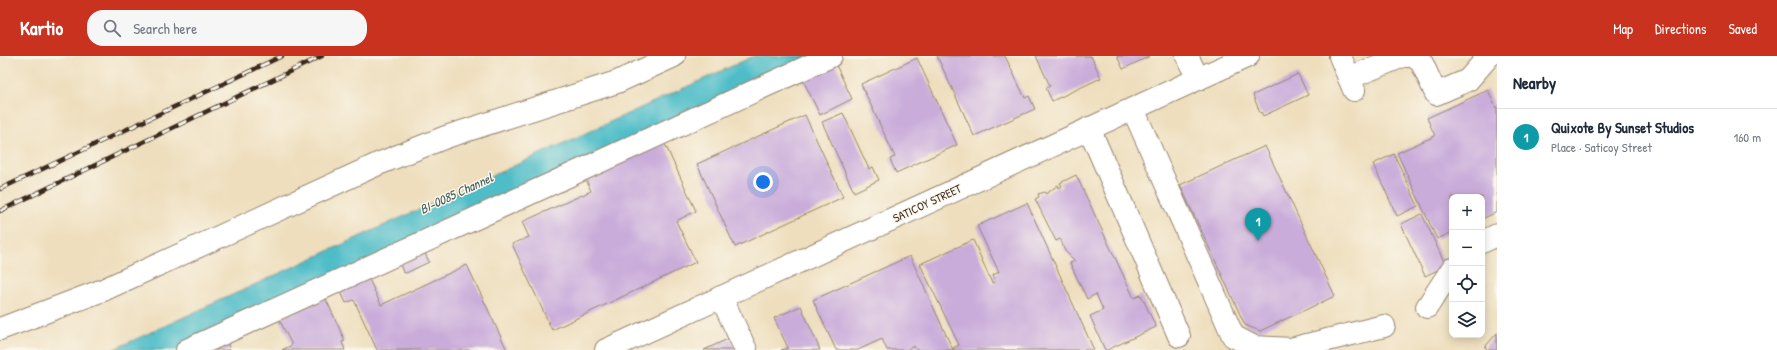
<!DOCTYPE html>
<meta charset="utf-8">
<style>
:root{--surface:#fff;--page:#f6f6f7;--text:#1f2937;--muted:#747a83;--line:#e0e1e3;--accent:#c8321e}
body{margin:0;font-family:"Patrick Hand",sans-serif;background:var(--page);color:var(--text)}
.controls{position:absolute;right:12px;bottom:12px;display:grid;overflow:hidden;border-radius:8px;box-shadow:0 2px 10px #0003}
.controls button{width:36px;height:36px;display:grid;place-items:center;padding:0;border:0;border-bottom:1px solid var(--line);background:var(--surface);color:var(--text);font:20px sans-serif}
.you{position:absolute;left:763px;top:126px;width:14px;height:14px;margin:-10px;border:3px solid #fff;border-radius:50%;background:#1a73e8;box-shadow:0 0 0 6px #1a73e833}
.badge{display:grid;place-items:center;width:26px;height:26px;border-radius:50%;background:var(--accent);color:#fff;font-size:13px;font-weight:700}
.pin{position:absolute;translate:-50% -33px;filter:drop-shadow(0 1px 2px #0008)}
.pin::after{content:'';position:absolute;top:21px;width:14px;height:12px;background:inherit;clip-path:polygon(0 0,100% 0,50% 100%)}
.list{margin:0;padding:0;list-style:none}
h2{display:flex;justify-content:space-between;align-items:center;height:52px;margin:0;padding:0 16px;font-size:17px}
h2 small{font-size:13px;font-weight:400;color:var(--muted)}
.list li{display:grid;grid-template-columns:26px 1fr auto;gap:12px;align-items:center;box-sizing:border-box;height:56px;padding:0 16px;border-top:1px solid var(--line)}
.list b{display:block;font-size:15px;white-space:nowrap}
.list p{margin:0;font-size:13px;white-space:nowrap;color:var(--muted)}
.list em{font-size:13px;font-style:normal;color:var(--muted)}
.icon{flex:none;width:22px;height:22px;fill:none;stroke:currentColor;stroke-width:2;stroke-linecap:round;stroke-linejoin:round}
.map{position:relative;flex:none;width:1497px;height:294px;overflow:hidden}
header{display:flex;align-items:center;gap:24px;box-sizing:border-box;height:56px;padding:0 20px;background:var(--accent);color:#fff}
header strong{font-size:19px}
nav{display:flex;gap:22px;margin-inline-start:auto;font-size:14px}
.search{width:280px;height:36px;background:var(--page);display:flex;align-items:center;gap:10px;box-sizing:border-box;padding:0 14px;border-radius:16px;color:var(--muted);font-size:15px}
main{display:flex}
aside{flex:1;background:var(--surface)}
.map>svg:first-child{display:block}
.water{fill:#50bdc8;stroke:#467473}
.building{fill:#c9acda}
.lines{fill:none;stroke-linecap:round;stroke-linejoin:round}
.minor-casing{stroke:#94846e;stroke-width:24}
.minor{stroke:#fff;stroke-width:22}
.rail-casing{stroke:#3b2a1e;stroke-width:4.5}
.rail{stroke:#fbf7ec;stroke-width:3;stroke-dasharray:9;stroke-linecap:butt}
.labels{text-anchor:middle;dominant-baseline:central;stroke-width:3;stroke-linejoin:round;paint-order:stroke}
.street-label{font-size:12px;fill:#3b2a1e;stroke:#fbf7ec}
.water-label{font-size:13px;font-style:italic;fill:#425d5a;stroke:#fbf7ec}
</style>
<header>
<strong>Kartio</strong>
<div class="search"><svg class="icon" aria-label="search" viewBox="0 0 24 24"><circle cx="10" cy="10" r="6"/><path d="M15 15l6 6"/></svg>Search here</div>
<nav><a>Map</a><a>Directions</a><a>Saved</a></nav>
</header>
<main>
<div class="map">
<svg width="1497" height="294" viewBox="0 0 1497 294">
<rect width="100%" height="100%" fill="#fbf7ec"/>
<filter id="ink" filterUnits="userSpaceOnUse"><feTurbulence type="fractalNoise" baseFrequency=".025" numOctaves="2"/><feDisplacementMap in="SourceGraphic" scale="8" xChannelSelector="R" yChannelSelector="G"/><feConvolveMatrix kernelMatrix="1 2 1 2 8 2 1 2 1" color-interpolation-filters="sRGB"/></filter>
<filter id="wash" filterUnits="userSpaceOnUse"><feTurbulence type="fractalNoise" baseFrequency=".012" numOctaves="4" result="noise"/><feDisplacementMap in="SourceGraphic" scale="16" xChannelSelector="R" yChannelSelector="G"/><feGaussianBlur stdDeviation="0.9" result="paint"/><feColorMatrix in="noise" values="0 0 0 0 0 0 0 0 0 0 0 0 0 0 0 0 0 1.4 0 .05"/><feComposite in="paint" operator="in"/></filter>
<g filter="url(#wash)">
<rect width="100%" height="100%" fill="#eedebd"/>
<path class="water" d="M754,0h65l-643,294h-64z"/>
<g id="blocks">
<g class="building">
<path d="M937,0h68l20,42 4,-2 6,13 -61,27z"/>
<path d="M1036,0h55l10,22 -49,23 -6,-13 4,-2z"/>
<path d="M1117,0h33l-27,13z"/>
<path d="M917,2l40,87 -61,28 -6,-14 5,-2 -34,-73z"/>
<path d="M836,9l16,34 -32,16 -17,-35z"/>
<path d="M1298,18l10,21 -45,21 -2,-4 -1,1 -7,-18z"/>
<path d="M1488,34l8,18 1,-1v105l-15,7v-22h-30v35l-15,7 -40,-86 38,-17 -8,-18z"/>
<path d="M843,57l26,56 4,-2 6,13 -25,12 -32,-70z"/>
<path d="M805,59l38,82 -108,50 -38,-83z"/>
<path d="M663,84l33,71 -20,10 20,41 -144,68 -40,-86 17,-7 -7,-15 69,-31 -6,-14z"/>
<path d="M1265,90l70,150 -75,35 -15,-6 -65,-140z"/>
<path d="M1394,98l24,52 -21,10 -24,-52z"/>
<path d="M1076,119l58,123 7,-3 15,32 -49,23h-2l-15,-34 13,-6 -7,-16 -9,5 -17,-36 5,-2 -10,-10 -5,-12 -4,2 -21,-42 4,-2 -1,-3 7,-2 1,2 12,-9 1,3 3,-2 -2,-3z"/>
<path d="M1027,147l67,147h-140l-1,-2 6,-3 -39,-81 53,-24 19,43 3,-1 -2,-7 6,-3 -22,-46z"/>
<path d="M1422,158l24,52 -21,10 -24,-52z"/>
<path d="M424,195l5,11 -23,11 -3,-1 -4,-10z"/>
<path d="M910,200l43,94h-37l-2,-4 -8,4h-19l-5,-11 -24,11h-22l-23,-50z"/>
<path d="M467,209l40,85h-130l-23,-50 -8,3 -6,-13 28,-13 13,28z"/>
<path d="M325,241l20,44 -3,1 3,8h-63l10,-5 -13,-26z"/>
<path d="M801,250l19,44h-39l7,-2 -14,-30z"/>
<path d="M1497,277v17h-9l-3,-3z"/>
<path d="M730,282l6,12h-32z"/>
<path d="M227,286l3,8h-20z"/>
</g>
</g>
</g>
<g filter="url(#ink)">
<use href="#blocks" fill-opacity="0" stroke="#94846e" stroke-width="1"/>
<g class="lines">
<g class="minor-casing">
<g id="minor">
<path d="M1187,0l11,23"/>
<path d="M1340,0l14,34"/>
<path d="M1349,22l54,-22h11l8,7 14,31 32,-14 21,-24"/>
<path d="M1133,53l100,227 21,11 37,2 93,-23"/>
<path d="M1089,72l90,208"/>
<path d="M1482,186l15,-7"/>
<path d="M721,241l25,53"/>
<path d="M1427,251l25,-38"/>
<path d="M0,273l103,-39 275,-126 68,-27 171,-55 57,-26"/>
<path d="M187,294l644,-294"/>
<path d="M606,294l642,-294"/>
</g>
</g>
<use href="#minor" class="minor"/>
<g class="rail-casing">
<g id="rail">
<path d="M0,133l282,-133"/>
<path d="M0,155l322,-155"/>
</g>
</g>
<use href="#rail" class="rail"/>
</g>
</g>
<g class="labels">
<g class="street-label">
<text transform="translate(927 147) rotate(-25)">SATICOY STREET</text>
</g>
<g class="water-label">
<text transform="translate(456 137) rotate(-25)">BI-0085 Channel</text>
</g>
</g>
</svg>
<div class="controls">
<button>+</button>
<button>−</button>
<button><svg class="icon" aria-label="locate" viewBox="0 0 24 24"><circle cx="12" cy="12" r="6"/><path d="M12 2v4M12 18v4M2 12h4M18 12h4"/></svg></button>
<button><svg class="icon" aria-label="layers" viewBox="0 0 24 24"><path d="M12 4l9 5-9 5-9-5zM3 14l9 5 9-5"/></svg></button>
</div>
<div class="you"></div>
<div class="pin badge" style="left:1258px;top:185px;background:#0f9aa8">1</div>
</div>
<aside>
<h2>Nearby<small></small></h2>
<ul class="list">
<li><span class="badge" style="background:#0f9aa8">1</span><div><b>Quixote By Sunset Studios</b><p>Place · Saticoy Street</p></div><em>160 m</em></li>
</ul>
</aside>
</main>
